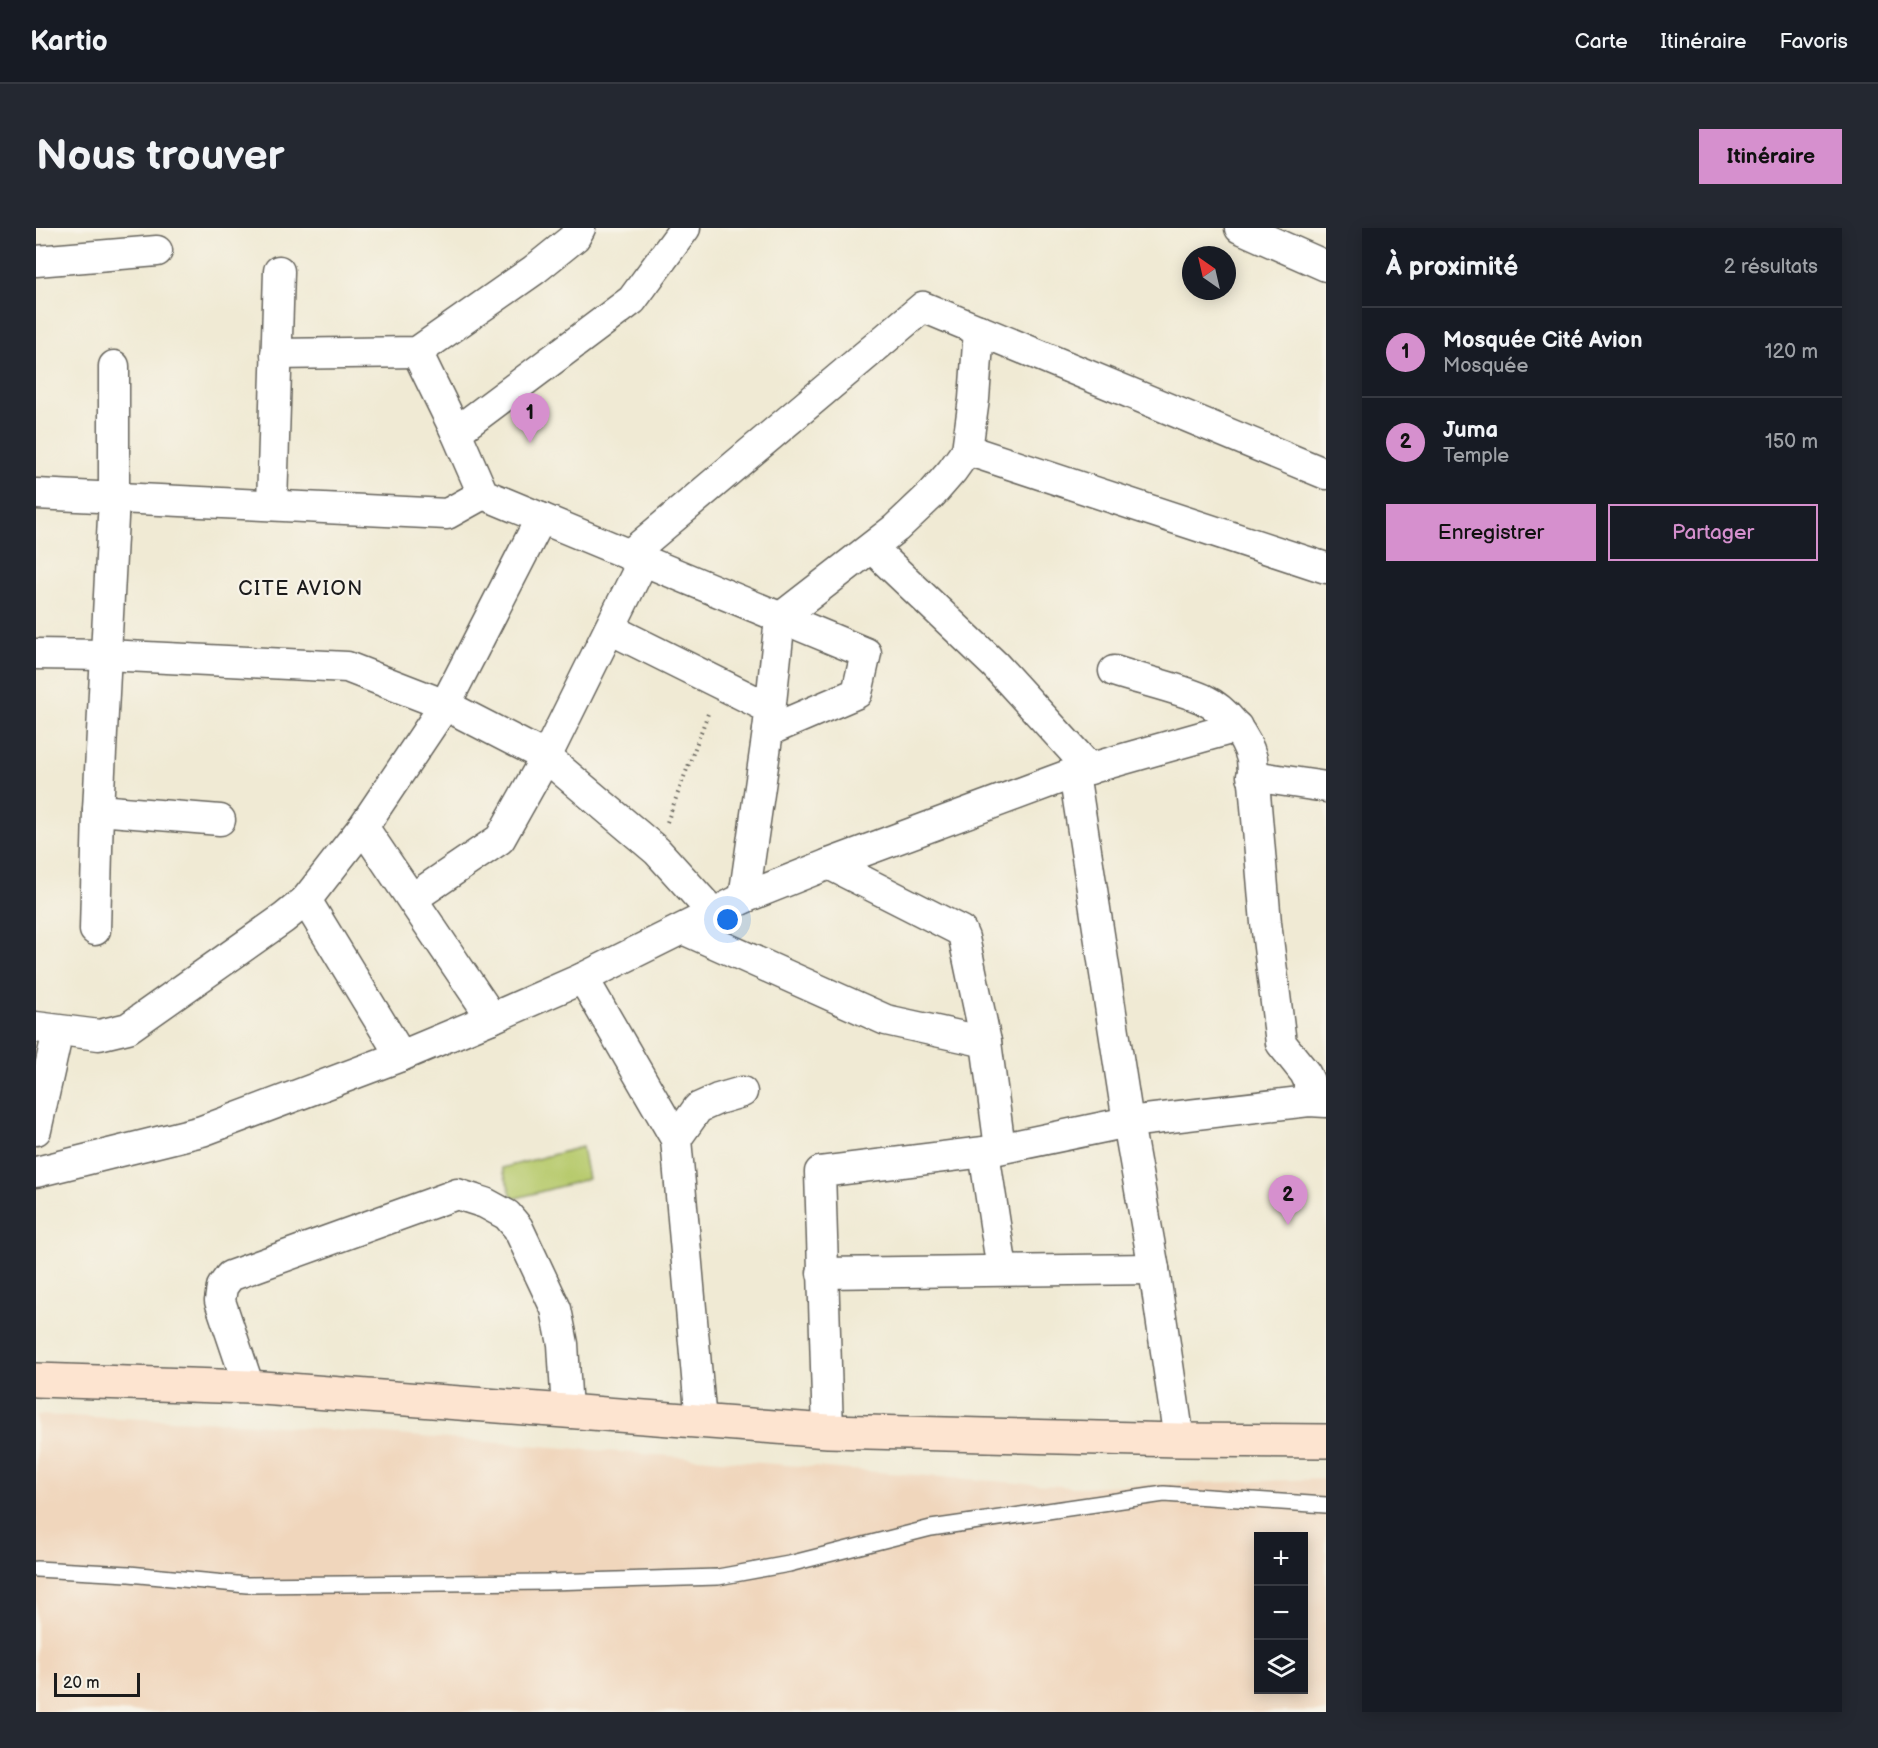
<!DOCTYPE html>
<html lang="fr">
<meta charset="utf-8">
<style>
:root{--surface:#171b24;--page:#242831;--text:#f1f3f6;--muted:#9ea1a6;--line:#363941;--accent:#d690ce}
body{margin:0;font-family:"Balsamiq Sans",sans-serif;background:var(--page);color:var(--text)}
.controls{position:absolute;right:18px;bottom:18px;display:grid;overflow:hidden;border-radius:0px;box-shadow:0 3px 15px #0003}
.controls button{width:54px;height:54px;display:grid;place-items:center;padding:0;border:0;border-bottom:2px solid var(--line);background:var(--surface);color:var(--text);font:30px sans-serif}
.compass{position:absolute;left:1146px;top:18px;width:54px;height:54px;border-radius:50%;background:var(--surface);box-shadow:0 3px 15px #0003;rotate:326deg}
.scale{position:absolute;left:18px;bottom:15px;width:86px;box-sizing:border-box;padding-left:6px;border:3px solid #1c1c1c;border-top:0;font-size:16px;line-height:21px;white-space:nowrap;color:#1c1c1c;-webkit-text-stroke:4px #f7f3e8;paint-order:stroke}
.you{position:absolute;left:692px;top:692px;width:21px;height:21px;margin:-15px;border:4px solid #fff;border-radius:50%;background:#1a73e8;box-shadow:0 0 0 9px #1a73e833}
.badge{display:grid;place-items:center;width:39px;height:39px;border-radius:50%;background:var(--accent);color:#111;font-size:20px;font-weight:700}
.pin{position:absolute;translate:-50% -50px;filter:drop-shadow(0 2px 3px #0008)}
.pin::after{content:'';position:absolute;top:32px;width:21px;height:18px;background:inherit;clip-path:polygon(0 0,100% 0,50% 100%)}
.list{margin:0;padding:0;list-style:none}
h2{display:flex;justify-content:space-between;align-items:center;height:78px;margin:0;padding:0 24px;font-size:26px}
h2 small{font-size:20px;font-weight:400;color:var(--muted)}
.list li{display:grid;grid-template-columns:39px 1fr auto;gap:18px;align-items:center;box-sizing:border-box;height:90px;padding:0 24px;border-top:2px solid var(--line)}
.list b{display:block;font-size:22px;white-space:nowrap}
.list p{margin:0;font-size:20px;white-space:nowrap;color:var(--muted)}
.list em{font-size:20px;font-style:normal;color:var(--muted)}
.actions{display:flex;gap:12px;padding:18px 24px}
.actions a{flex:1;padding:14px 0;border:2px solid var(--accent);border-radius:0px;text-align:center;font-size:21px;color:var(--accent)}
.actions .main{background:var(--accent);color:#111}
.icon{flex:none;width:33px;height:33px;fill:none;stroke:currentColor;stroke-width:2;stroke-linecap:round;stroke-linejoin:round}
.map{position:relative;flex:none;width:1290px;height:1484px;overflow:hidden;border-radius:0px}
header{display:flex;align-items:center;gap:36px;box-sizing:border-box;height:84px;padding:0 30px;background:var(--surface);border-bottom:2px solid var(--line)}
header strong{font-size:28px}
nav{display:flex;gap:33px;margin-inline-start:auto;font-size:21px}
.intro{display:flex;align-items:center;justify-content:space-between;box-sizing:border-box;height:144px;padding:0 36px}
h1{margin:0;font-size:42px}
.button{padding:15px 27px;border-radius:0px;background:var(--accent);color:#111;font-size:21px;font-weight:700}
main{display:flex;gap:36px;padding:0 36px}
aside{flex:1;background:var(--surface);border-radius:0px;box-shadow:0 3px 15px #0003}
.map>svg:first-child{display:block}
.built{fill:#f0d6bc;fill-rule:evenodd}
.grass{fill:#b7ca6d;stroke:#6a7344;stroke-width:1.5}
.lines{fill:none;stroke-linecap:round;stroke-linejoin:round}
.lane-casing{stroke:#66645c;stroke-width:18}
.street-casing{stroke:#66645c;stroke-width:33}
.secondary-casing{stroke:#66645c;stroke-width:36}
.path{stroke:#66645c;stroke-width:4;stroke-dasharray:1.5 4.5;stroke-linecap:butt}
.lane{stroke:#fff;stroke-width:15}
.street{stroke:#fff;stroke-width:30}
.secondary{stroke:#fde4d0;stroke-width:33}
.labels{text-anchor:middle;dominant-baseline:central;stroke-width:4.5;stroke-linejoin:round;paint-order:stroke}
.neighbourhood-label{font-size:20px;letter-spacing:1.5px;fill:#1c1c1c;stroke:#f7f3e8}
</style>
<header>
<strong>Kartio</strong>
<nav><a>Carte</a><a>Itinéraire</a><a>Favoris</a></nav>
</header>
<div class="intro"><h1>Nous trouver</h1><a class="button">Itinéraire</a></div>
<main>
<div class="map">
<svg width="1290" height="1484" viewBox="0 0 1290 1484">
<rect width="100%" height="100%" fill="#f7f3e8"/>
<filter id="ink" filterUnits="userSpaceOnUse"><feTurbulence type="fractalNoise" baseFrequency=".0167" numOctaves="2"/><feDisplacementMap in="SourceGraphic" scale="12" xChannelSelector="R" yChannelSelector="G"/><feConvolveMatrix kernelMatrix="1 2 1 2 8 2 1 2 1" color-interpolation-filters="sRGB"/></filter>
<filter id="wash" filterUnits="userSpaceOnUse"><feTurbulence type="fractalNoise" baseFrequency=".008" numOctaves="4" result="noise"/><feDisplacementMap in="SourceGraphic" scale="24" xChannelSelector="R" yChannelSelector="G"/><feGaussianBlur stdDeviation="1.35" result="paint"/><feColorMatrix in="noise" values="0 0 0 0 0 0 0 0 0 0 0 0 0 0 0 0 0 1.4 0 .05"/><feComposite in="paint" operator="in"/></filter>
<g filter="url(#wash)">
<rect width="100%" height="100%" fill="#f0ead4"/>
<path class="built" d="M0,1187l191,7 845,65 254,-8v233h-1290zM1222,1308h46v154h-46z"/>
<path class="grass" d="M546,919l6,32 -75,20 -11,-31z"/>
</g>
<g filter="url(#ink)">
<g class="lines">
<g class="lane-casing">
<path id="lane" d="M0,1341l93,5 118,11 302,-3 169,-5 71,-13 142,-36 233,-34 162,11"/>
</g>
<g class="street-casing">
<g id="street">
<path d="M1204,0l86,38"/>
<path d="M0,33l121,-10"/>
<path d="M381,124l39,80 27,62 383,159 -9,40 -89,38"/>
<path d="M240,126l141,-2 117,-82 41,-33 5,-9"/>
<path d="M420,204l176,-132 53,-72"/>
<path d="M931,222l359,118"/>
<path d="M0,266l411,20 36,-20"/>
<path d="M236,277l7,-234"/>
<path d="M836,320l123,117 95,104"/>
<path d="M593,327l294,-248 403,167"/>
<path d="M574,401l159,79"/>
<path d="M0,426l70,1 241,12 98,38 101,52 111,94 57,63"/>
<path d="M1078,443c27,9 64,17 89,28 23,11 43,36 49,60l14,164 15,120 24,30 4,8v20"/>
<path d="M1038,545l54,349 26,147 25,171"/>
<path d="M1216,548l74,11"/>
<path d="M62,582l122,10"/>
<path d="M327,599l129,191"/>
<path d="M793,636l132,67 3,7 22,104 14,106"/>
<path d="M377,670l87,-59 46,-82 97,-196"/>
<path d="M708,670l24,-167 12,-113 116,-90 36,-34 20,-23 15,-21 7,-51 5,-69"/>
<path d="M270,672l95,156"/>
<path d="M647,701l203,91 100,22"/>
<path d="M59,702l3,-120 16,-312v-132"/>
<path d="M547,750l93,161 25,283"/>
<path d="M0,799l63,8 29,-7 156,-110 22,-18 57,-73 82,-122 96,-187"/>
<path d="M0,902l22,-99"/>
<path d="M640,911l22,-31 20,-9 24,-7"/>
<path d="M948,924l18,118"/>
<path d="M0,944l166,-41 199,-75 91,-38 91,-40 161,-80 85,-34 245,-91 163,-46"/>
<path d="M786,1045l332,-4"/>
<path d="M213,1159l-29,-86 2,-14 8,-11 227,-82 28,9 22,12 11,13 38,81 7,35 4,67"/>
<path d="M792,1203l-8,-259 164,-20 144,-30 181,-21 17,1"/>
</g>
</g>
<g class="secondary-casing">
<path id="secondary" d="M0,1152l213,7 579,44 351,9 147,1"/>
</g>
<path class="path" d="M631,594l42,-111"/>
<use href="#lane" class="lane"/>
<use href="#street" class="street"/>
<use href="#secondary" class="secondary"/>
</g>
</g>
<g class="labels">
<g class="neighbourhood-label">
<text x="265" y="361">CITE AVION</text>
</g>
</g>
</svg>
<div class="controls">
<button>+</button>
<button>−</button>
<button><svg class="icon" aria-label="layers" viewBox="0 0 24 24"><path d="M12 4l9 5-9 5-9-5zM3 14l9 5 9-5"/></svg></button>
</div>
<svg class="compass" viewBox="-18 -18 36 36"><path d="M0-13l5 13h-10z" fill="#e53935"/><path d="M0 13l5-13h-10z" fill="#9ea1a6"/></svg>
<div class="scale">20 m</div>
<div class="you"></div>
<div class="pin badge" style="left:494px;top:215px">1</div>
<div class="pin badge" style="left:1252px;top:997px">2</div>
</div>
<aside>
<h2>À proximité<small>2 résultats</small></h2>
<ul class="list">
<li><span class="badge">1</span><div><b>Mosquée Cité Avion</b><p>Mosquée</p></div><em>120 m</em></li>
<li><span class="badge">2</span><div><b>Juma</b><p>Temple</p></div><em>150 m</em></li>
</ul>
<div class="actions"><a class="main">Enregistrer</a><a>Partager</a></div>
</aside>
</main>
